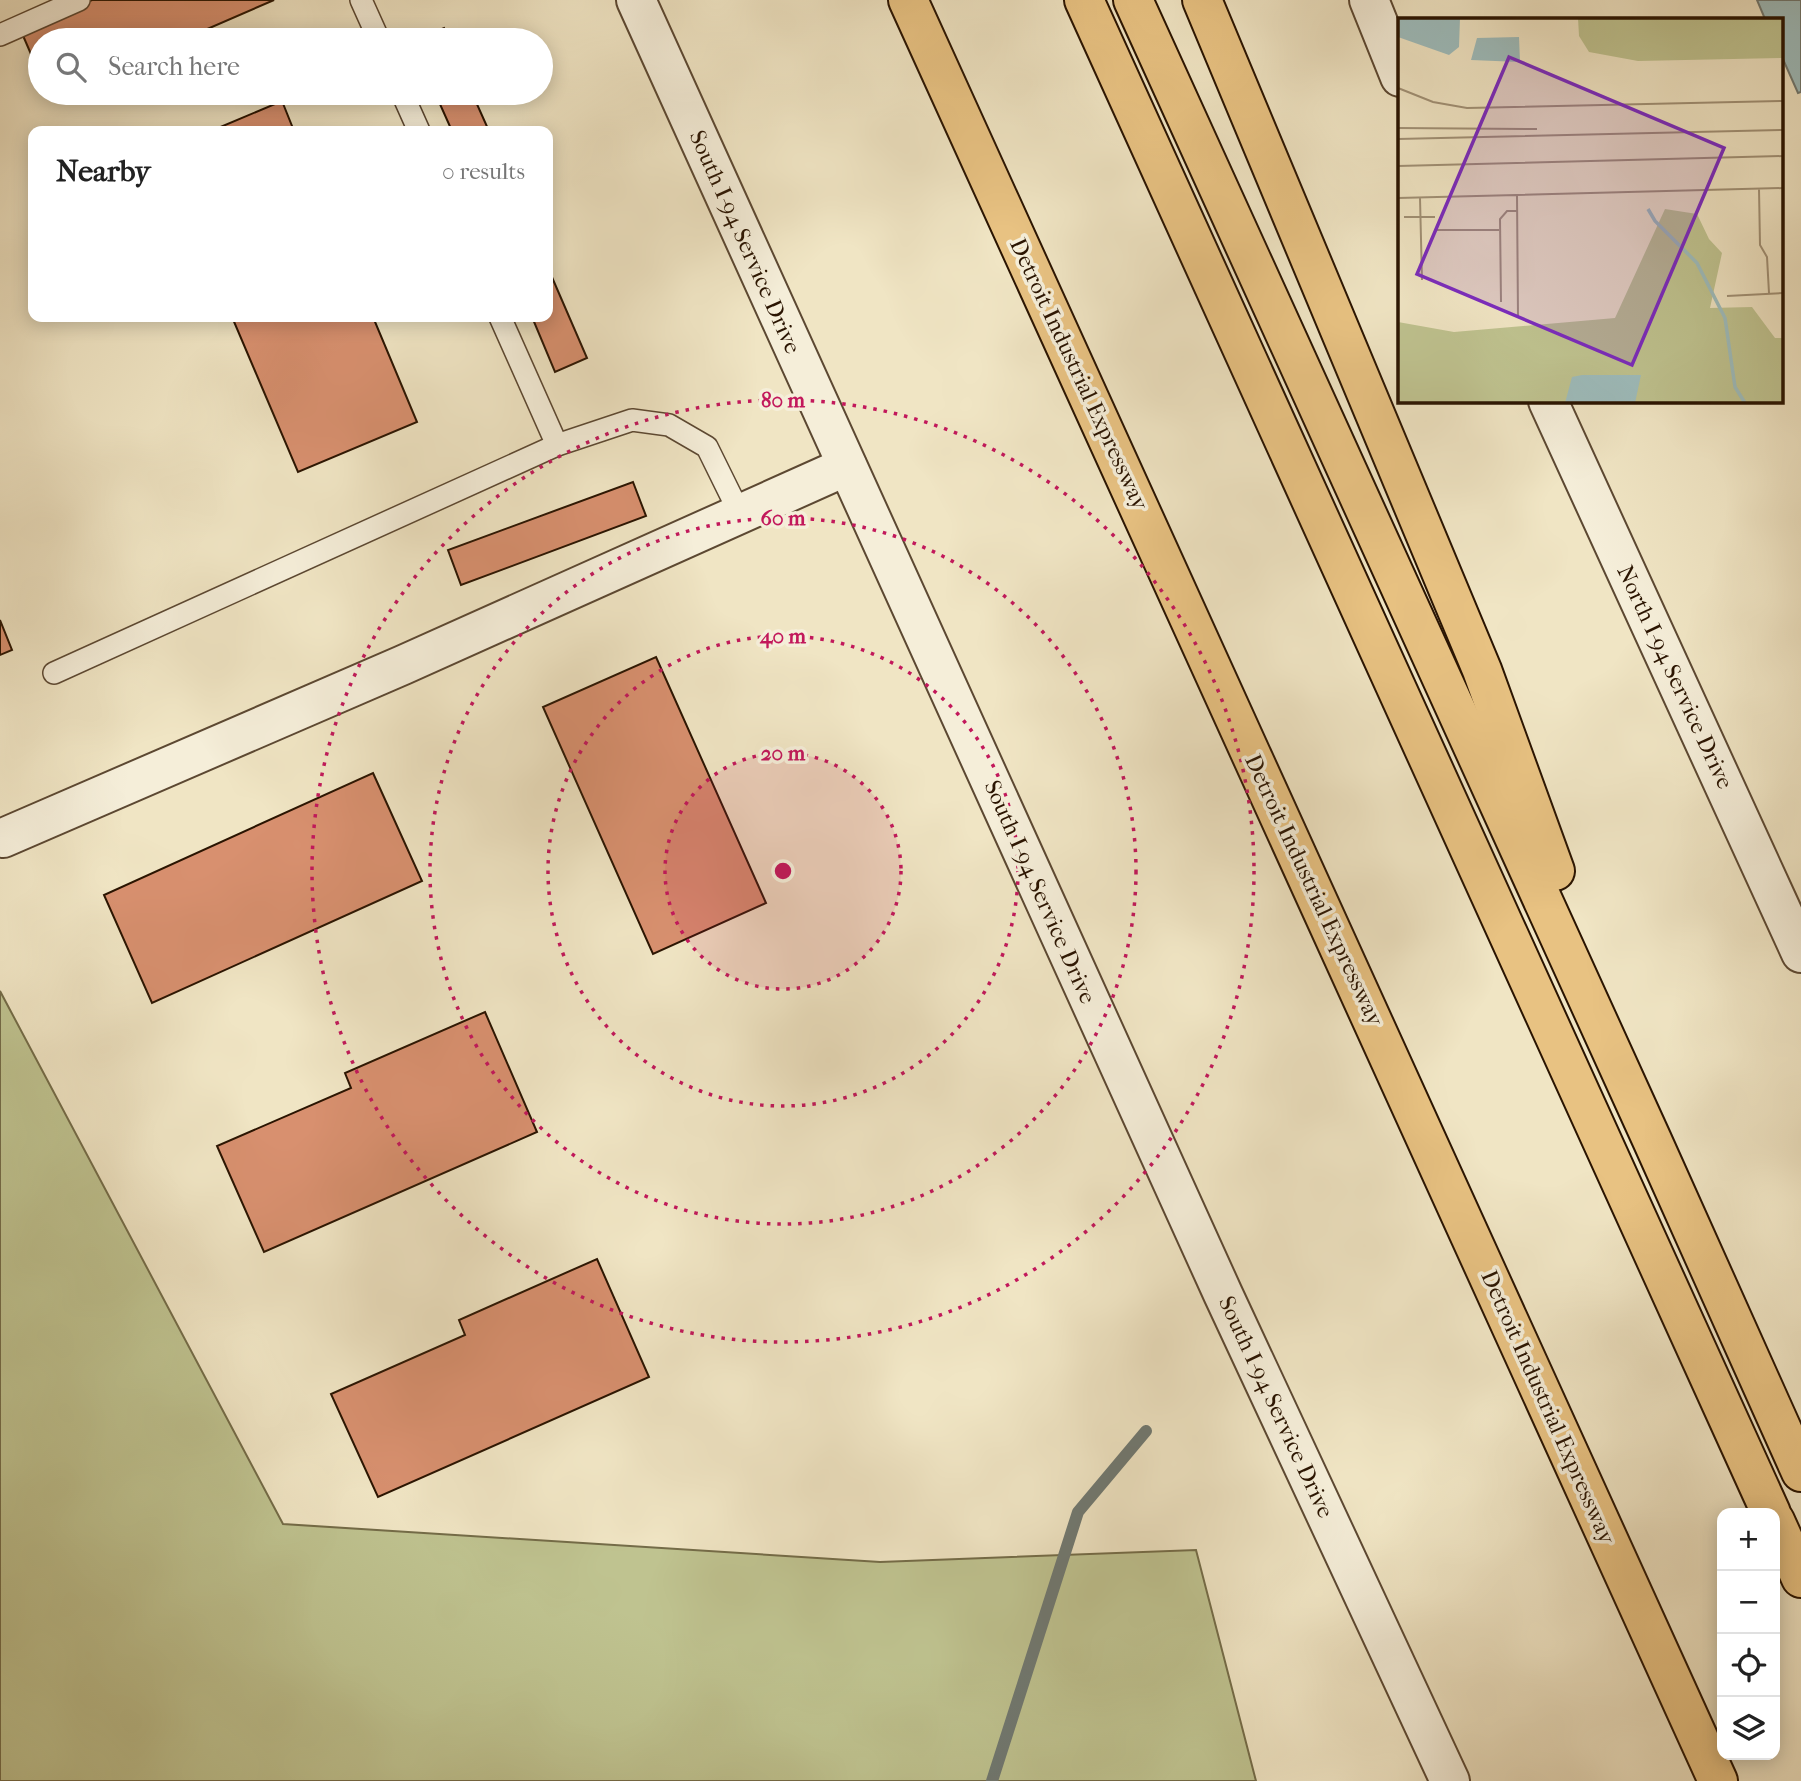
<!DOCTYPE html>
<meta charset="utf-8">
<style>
:root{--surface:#fff;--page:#f2f2f2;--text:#222;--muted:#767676;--line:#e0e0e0}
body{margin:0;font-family:"IM FELL French Canon",serif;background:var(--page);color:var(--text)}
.controls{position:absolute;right:21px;bottom:21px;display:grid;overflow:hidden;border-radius:14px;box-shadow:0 4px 18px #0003}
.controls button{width:63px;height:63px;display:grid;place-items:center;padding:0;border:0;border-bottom:2px solid var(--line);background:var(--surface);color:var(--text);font:35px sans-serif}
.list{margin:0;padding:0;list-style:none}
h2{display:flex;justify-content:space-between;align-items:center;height:91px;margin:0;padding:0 28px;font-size:30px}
h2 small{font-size:23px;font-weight:400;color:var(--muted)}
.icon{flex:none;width:38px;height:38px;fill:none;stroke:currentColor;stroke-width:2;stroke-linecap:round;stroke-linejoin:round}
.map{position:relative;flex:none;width:1801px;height:1781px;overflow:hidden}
.search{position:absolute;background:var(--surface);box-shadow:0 4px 18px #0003;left:28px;top:28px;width:525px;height:77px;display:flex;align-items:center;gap:18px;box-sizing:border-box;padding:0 24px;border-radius:38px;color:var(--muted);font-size:26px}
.panel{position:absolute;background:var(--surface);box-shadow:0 4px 18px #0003;left:28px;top:126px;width:525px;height:196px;border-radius:14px}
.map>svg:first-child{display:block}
.green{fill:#bfc390;stroke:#746c48;stroke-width:2}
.water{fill:#9ebdbd;stroke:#707972;stroke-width:2}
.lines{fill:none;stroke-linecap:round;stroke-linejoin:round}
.stream{stroke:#707972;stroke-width:12}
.building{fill:#d8906f;stroke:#2a1401;stroke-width:2}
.service-casing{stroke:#5c4832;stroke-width:24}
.minor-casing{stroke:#5c4832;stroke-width:42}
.tertiary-casing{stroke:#5c4832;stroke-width:42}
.motorway-casing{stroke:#2a1401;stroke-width:42}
.service{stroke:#f5eed9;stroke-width:21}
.minor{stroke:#f5eed9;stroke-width:38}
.tertiary{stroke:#f5eed9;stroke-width:38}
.motorway{stroke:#e8c282;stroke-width:38}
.ring{fill:none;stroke:#c2185b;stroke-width:3.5;stroke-dasharray:3.5 7}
.labels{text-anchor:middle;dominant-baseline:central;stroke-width:7;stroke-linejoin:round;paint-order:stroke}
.street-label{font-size:23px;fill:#2a1401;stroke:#f5eed9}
.inset-river{fill:none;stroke:#9ebdbd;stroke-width:3.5}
.inset-road{fill:none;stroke:#a19176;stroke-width:2}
.view{fill:#7b2cbf;fill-opacity:0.15;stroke:#7b2cbf;stroke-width:3.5}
.inset-edge{fill:none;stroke:#2a1401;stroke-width:3.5}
.centre{fill:#c2185b;stroke:#f5eed9;stroke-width:3.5}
.ring-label{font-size:21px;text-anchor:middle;font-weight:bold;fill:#c2185b;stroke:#f5eed9;stroke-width:7;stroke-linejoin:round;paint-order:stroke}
</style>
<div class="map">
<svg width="1801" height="1781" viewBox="0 0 1801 1781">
<rect width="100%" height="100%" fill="#f0e5c4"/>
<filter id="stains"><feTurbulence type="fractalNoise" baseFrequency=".00286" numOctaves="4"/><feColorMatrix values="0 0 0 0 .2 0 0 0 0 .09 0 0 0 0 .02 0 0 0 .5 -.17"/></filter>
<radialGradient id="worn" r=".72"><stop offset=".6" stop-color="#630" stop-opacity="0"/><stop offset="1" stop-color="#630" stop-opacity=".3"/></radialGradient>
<path class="green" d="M0,991l283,533 597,38 316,-12 60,231h-1256z"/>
<path class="water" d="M1757,0h44v92l-3,1 -16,-36v-38h-17z"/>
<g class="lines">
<path class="stream" d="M992,1781l86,-269 68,-81"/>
</g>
<g class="building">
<path d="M92,0h182l-92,40h-142v35l-19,-44z"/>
<path d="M444,28l5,12h-33z"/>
<path d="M435,93h37l17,38h-37z"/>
<path d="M282,101l12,30h-83z"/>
<path d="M548,268l39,90 -32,14 -23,-55h16z"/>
<path d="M232,317h141l44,105 -119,50z"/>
<path d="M633,482l13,34 -185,69 -13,-35z"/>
<path d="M0,620l12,30 -12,5z"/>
<path d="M656,657l110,246 -113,51 -110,-247z"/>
<path d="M373,773l49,108 -270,122 -48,-108z"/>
<path d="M485,1012l52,120 -273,120 -47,-106 134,-58 -6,-15z"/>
<path d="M597,1259l52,118 -271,120 -47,-103 134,-59 -6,-15z"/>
</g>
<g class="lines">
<g class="service-casing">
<g id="service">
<path d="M361,0l18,40"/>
<path d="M0,35l79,-35"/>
<path d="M402,93l17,38"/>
<path d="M500,317l57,128"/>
<path d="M54,673l503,-228 75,-25 37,5 38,22 33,67"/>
</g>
</g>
<g class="minor-casing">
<path id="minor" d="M3,838l400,-173 444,-199"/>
</g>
<g class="tertiary-casing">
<g id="tertiary">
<path d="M636,0l587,1294 227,487"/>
<path d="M1369,0l31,77"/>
<path d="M1548,401l253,552"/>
</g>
</g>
<g class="motorway-casing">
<g id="motorway">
<path d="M908,0l810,1781"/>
<path d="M1084,0l687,1513"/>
<path d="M1133,0l519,1140 149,332"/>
<path d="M1202,0l280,670 73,201"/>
<path d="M1775,1521l26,57"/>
</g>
</g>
<use href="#service" class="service"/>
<use href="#minor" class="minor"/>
<use href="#tertiary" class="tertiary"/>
<use href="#motorway" class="motorway"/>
</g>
<circle cx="783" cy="871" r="118" fill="#c2185b" fill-opacity=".12"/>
<g class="ring">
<circle cx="783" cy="871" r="118"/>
<circle cx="783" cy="871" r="235"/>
<circle cx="783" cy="871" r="353"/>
<circle cx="783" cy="871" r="471"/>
</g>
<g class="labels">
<g class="street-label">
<text transform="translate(745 242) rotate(66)">South I-94 Service Drive</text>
<text transform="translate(1079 374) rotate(65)">Detroit Industrial Expressway</text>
<text transform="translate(1675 677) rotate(65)">North I-94 Service Drive</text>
<text transform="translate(1314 890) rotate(65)">Detroit Industrial Expressway</text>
<text transform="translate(1040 892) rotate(66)">South I-94 Service Drive</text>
<text transform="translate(1276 1407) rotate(65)">South I-94 Service Drive</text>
<text transform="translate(1548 1407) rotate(66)">Detroit Industrial Expressway</text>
</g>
</g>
<g transform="translate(1398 18)">
<rect width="385" height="385" fill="#f0e5c4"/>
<path d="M180,0h205v40l-145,3 -49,-9 -10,-16zM267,191l32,5 12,25 13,14 -12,55 42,-1 23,31h8v65h-385v-81l56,10 161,-14z" fill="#bfc390"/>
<path d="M0,0h62l-1,29 -10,8 -51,-18zM121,19l1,25 -49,-2 6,-22zM184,357h59l-6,28h-70l7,-26z" fill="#9ebdbd"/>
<path class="inset-river" d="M250,191l7,12 42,42 28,55 10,69 10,16"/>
<path class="inset-road" d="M0,70l35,14 34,6 316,-7M0,110l139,1M0,121l385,-9M0,148l385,-10M361,171l1,56 7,12 2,36M119,178l1,120M0,180l385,-10M22,180l2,82M6,199h31M38,212h63M329,278l56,-3M103,284l-1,-83 7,-8h10"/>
<path class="view" d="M111,39l215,91 -92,217 -215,-91z"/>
<rect width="385" height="385" class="inset-edge"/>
</g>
<circle cx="783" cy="871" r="10" class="centre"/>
<g class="ring-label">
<text x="783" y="407">80 m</text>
<text x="783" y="525">60 m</text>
<text x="783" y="643">40 m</text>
<text x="783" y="760">20 m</text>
</g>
<rect width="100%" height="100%" filter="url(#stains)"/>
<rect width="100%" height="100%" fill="url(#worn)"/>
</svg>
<div class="controls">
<button>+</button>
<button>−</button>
<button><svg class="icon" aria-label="locate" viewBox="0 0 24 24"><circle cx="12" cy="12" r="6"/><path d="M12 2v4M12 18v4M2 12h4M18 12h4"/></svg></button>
<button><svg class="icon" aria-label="layers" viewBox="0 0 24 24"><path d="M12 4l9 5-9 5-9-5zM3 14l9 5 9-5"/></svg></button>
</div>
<div class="search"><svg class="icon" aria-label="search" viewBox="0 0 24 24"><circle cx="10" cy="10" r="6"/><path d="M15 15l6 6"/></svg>Search here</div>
<section class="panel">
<h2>Nearby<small>0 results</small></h2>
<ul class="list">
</ul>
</section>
</div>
